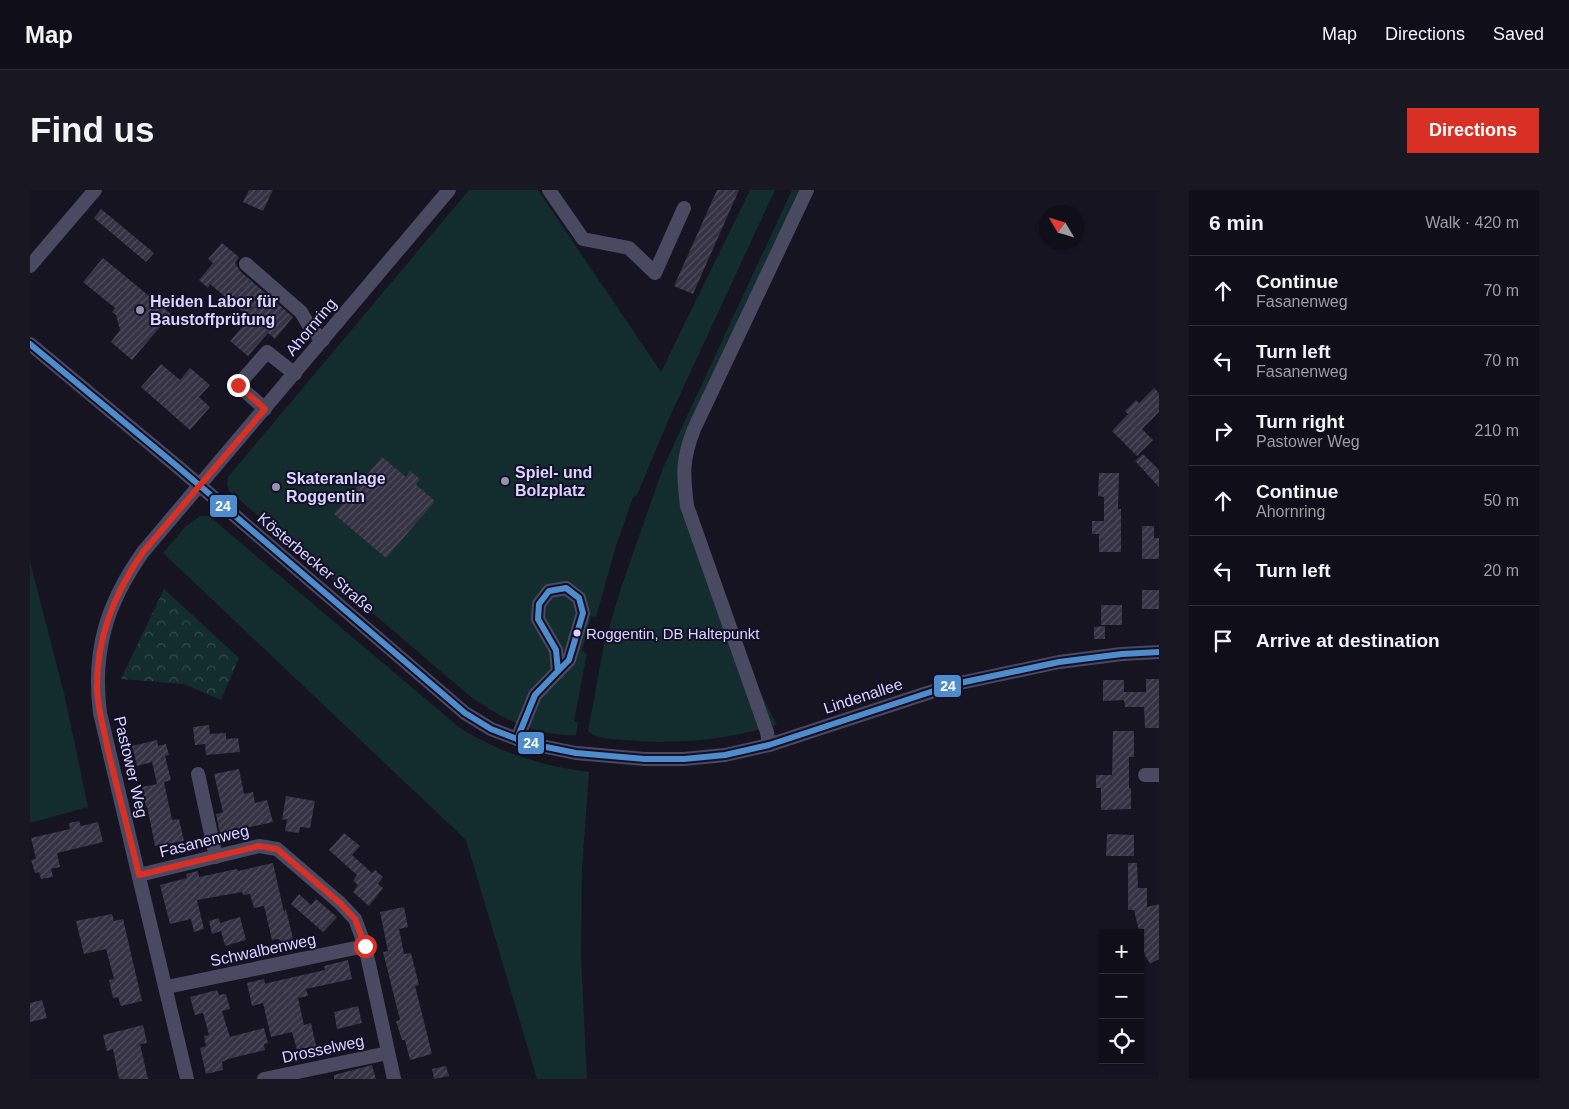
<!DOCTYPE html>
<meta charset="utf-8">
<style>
:root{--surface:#100f19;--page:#191822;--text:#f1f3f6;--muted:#9c9ca2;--line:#302f38;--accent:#d93025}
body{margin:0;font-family:Arial,sans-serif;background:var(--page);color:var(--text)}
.controls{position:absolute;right:15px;bottom:15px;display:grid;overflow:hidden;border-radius:0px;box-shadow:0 1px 4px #0004}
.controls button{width:45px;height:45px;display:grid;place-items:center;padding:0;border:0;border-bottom:1px solid var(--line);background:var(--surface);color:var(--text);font:25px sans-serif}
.compass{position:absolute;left:1009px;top:15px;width:45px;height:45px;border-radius:50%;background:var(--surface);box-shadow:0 1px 4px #0004;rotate:308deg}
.stop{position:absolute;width:15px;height:15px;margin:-11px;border:4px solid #d93025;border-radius:50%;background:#fff}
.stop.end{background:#d93025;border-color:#fff;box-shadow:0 1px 5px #0008}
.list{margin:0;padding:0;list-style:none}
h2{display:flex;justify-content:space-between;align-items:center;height:65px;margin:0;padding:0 20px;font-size:21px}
h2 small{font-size:16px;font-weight:400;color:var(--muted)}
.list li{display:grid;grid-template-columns:32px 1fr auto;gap:15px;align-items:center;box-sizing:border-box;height:70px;padding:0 20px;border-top:1px solid var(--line)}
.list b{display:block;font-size:19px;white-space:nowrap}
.list p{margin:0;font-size:16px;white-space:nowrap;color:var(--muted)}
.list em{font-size:16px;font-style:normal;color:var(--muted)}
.icon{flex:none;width:28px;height:28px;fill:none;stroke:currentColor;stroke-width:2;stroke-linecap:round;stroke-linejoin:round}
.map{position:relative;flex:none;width:1129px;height:889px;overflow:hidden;border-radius:0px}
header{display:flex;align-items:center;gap:30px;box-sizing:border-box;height:70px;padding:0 25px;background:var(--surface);border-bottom:1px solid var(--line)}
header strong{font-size:24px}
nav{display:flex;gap:28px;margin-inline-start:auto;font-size:18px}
.intro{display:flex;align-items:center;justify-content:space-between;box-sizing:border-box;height:120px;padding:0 30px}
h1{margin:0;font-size:35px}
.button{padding:12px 22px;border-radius:0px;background:var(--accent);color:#fff;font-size:18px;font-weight:700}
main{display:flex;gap:30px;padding:0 30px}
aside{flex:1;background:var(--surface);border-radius:0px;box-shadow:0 1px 4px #0004}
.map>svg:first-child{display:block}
.green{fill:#132c2d}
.forest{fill:url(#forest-crowns)}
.building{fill:url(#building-hatch)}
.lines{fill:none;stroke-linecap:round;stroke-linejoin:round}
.minor{stroke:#4a4962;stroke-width:14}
.bus-1-casing{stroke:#130f26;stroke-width:10}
.bus-1{stroke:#4e8ccc;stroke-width:6}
.route{stroke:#d93025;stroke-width:6}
.poi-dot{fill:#9591b1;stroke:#130f26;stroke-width:2}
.bus-dot{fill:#d9d4ff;stroke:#130f26;stroke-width:2}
.labels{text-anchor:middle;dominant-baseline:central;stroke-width:4;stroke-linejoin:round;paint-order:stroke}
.bus-label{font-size:15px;fill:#d9d4ff;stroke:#130f26;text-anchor:start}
.poi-label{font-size:16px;font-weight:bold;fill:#d9d4ff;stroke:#130f26;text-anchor:start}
.street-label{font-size:16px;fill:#d9d4ff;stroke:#130f26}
.line-badge{stroke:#130f26;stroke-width:2}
.badge-label{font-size:14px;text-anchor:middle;font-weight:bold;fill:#fff}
</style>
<header>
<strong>Map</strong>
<nav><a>Map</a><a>Directions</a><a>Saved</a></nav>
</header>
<div class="intro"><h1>Find us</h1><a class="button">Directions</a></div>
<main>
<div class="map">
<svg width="1129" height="889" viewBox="0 0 1129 889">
<defs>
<pattern id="forest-crowns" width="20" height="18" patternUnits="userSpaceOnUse" patternTransform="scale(1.25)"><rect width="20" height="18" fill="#132c2d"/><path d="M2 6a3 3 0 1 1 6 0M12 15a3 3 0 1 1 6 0" fill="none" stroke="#354a4c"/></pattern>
<pattern id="building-hatch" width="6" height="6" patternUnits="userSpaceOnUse" patternTransform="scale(1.25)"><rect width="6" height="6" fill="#343243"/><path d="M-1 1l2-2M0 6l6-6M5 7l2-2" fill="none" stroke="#514f5f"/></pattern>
</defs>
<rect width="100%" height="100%" fill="#161421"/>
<g class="green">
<path d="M439,0h69l123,182 89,-182h25l-104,224 -34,81 -4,2 -17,49 -20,71 -5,-1 -9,35 5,2 -13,68 4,1 -2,13c-40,2 -73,-16 -105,-38l-242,-206 -2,-7 1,-7z"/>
<path d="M762,0h22l-114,241c-13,31 -11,47 -5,80l63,177 19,37c-51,15 -101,20 -153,15 -14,-1 -26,-1 -36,-9l16,-86 17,-57 42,-120z"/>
<path d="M170,326h9l251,212c40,25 82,38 129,44l-7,97 -1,87 6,123h-50l-71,-239 -303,-287 22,-26z"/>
<path d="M0,372l34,131 24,114 -58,16z"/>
</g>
<path class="forest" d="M134,399l75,69 -18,42 -37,-16 -63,-5z"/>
<g class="building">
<path d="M219,0h24l-10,21 -20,-9z"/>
<path d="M687,0h22l-46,104 -19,-8z"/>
<path d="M71,19l53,44 -8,9 -52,-44z"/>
<path d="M192,53l17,14 -4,6 5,8 53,46 -18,22 -7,-6 -20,23 -18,-15 20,-23 -40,-34 -2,4 -9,-8 14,-17 -5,-4z"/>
<path d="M73,68l68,56 -39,46 -21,-18 9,-12 -4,-15 -4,-3 3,-4 -32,-26z"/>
<path d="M131,174l19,16 10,-12 20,17 -11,12 11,10 -20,23 -49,-43z"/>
<path d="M1124,198l5,5v19l-17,17 11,11 -16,16 -25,-25 16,-17 -3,-3 11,-11 3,3z"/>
<path d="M1113,264l16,16v17l-24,-26z"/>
<path d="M352,267l24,20 4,-6 10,8 -4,6 19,16 -49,57 -52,-44z"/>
<path d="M1069,283h20l-1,36h3v43h-22v-18h-7v-13h12v-24l-6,-1z"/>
<path d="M1112,336h12v12h5v21h-17z"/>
<rect x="1112" y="400" width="17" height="19"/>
<rect x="1071" y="415" width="21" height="20"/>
<path d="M1075,436v13h-11v-12z"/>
<path d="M1116,489h13v49h-14l-1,-21h-19l-1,-7 -21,1v-21h21v12h22z"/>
<path d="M179,535l1,9 16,-1v6l12,-1 2,14 -34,3 -1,-11 -10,1 -2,-18z"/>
<path d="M1083,541h21v26h-5v31h2v21l-30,1v-22h-5v-13h16z"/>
<path d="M127,550l1,6 8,-2 3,11 -4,1 6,24 -7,2 8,38 7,-1 5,22 -29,5 -8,-40 -1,1 -4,-20 15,-3 -5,-22 -15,4 -5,-20z"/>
<path d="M209,579l5,25 9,-2 2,11 12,-3 6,22 -53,12 -4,-20 7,-2 -9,-38z"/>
<path d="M256,606l29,5 -5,27 -10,-1 -1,6 -14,-2 2,-12 -5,1z"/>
<path d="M49,631l2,5 17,-4 5,20 -46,11 3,14 -9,2 2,8 -12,2 -2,-7 -4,1 -4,-13 5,-1 -5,-21 39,-9 -1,-6z"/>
<path d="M314,643l16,13 -8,9 20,18 3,-3 8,7 -5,7 5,4 -14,18 -16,-14 5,-7 -5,-4 4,-6 -28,-25z"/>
<path d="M1077,644l27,1v21h-28z"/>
<path d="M243,673l11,49 2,-3 8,34 -13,3 -2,-7 -7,1 -8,-34 -10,2 -4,-14 -7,1 -1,-3 -45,8 7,29 -10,3 -3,-13 -21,5 -10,-39 27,-7 -1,-4 12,-3 1,6 38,-8 1,2z"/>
<path d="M1098,673h9l1,25h9v19l12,-3v55l-9,5 -6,-11 -10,-43h-6z"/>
<path d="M269,704l12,11 5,-6 21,18 -14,15 -32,-28z"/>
<path d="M374,717l4,20 -9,2 5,25 7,-1 8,32 -4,1 17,68 -22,6 -5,-20h-3l-6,-19 4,-1 -17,-68 5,-1 -8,-39z"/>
<path d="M82,724l2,7 9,-2 19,82 -21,5 -3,-9 -5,1 -4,-18 5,-1 -8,-30 -22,5 -8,-33z"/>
<path d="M210,727l6,23 -21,6 -4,-15 -9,3 -3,-13 10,-3 1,5z"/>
<path d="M318,770l4,19 -46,10 2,7 -10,2 6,27 7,-2 5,23 -19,4 -5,-18 -21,5 -8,-34 -11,3 -5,-23 17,-4 1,5 7,-2 53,-12 -1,-4z"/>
<path d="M187,800l2,5 7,-1 4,15 -8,2 8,26 34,-9 4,15 -4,1 1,6 -37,9 -6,3 1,8 -17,4 -6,-26 6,-2 -2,-10 5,-1 -6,-22 -8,2 -5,-18z"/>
<path d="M12,810l5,18 -17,4v-19z"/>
<path d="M328,816l4,17 -25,6 -3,-17z"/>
<path d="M113,835l4,18 -7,1 8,35h-29l-6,-30 -6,2 -4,-16z"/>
<path d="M342,875l4,14h-42v-4z"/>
<path d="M416,876l3,10 -15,3 -2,-10z"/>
</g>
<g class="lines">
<g class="minor">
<path d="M519,0l34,49 46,9 26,25 29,-65"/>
<path d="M216,74l55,48 10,17 12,11"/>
<path d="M0,76l65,-76"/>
<path d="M0,154l148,123 287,246 26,16 26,10 29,8 30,6 69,6h39l41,-4 44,-10 186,-61 104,-22 63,-8 37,-2"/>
<path d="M235,219l-27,-24 29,-33 28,22"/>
<path d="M487,549l18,-44 34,-35 14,-47 -4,-15 -13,-10 -17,3 -10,13 -1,15 18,31 2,22"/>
<path d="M739,555l-2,-13 -80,-226c-4,-32 -5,-46 7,-77l113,-239"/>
<path d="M168,584l18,83"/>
<path d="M1115,585h14"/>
<path d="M109,685l120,-29 18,3 63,54 15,16 10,27 29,133"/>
<path d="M137,797l198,-41"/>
<path d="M157,889l-87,-366c-8,-63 7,-110 43,-161l306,-362"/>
<path d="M234,889l124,-26"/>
</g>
<g class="bus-1-casing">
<g id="bus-1">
<path d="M0,154l148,123 287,246 26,16 26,10 29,8 30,6 69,6h39l41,-4 44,-10 186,-61 104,-22 63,-8 37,-2"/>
<path d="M536,398l13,10 4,15 -14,47 -11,11 -2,-21 -18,-31 1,-15 10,-13z"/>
<path d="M487,549l18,-44 23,-24"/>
</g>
</g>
<use href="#bus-1" class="bus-1"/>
</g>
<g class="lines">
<path class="route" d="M208,195l27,24 -122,143c-28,40 -46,85 -46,134 0,21 7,43 11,64 10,42 21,83 31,125l120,-29 18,3 63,54 15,16 10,27"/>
</g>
<g class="poi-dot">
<circle cx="110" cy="120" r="5"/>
<circle cx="475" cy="291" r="5"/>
<circle cx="246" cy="297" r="5"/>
</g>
<circle class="bus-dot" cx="547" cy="443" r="4.5"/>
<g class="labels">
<g class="bus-label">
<text x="556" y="443">Roggentin, DB Haltepunkt</text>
</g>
<g class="poi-label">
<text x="120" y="111">Heiden Labor für<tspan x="120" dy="18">Baustoffprüfung</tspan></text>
<text x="485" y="282">Spiel- und<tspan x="485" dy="18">Bolzplatz</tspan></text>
<text x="256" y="288">Skateranlage<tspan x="256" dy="18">Roggentin</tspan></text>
</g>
<g class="street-label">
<text transform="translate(281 137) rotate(-50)">Ahornring</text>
<text transform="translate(286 373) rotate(40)">Kösterbecker Straße</text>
<text transform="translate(833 506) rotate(-18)">Lindenallee</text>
<text transform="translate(101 577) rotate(77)">Pastower Weg</text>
<text transform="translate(174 651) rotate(-14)">Fasanenweg</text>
<text transform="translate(233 760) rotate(-12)">Schwalbenweg</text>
<text transform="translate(293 859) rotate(-12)">Drosselweg</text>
</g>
</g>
<g class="line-badge">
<rect x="179" y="304" width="29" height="24" rx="5" fill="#4e8ccc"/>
<rect x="903" y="484" width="29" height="24" rx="5" fill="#4e8ccc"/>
<rect x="487" y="541" width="28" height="24" rx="5" fill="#4e8ccc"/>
</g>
<g class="badge-label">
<text x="193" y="321">24</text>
<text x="918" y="501">24</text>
<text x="501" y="558">24</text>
</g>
</svg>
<div class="controls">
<button>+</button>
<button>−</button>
<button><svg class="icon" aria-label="locate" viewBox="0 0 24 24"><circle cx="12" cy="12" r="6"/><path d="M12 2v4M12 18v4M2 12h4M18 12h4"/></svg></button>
</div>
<svg class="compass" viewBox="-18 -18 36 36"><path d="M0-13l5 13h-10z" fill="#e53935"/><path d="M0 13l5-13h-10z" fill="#9c9ca2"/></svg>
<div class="stop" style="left:335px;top:756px"></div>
<div class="stop end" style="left:208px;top:195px"></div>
</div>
<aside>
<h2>6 min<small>Walk · 420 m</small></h2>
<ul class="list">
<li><svg class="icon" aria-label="ahead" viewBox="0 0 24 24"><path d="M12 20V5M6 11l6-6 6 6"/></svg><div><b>Continue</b><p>Fasanenweg</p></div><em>70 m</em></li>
<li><svg class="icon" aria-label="left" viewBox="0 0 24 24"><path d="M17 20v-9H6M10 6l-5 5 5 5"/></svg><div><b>Turn left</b><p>Fasanenweg</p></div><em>70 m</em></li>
<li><svg class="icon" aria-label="right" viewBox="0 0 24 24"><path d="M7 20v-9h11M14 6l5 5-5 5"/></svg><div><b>Turn right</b><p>Pastower Weg</p></div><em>210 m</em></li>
<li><svg class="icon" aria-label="ahead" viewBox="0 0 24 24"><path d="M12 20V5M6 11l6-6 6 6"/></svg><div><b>Continue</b><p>Ahornring</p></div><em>50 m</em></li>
<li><svg class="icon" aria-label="left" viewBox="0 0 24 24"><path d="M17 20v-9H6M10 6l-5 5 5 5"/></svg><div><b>Turn left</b></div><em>20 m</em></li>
<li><svg class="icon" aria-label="arrive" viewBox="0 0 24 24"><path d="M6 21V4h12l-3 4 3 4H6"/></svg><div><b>Arrive at destination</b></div></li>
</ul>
</aside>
</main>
